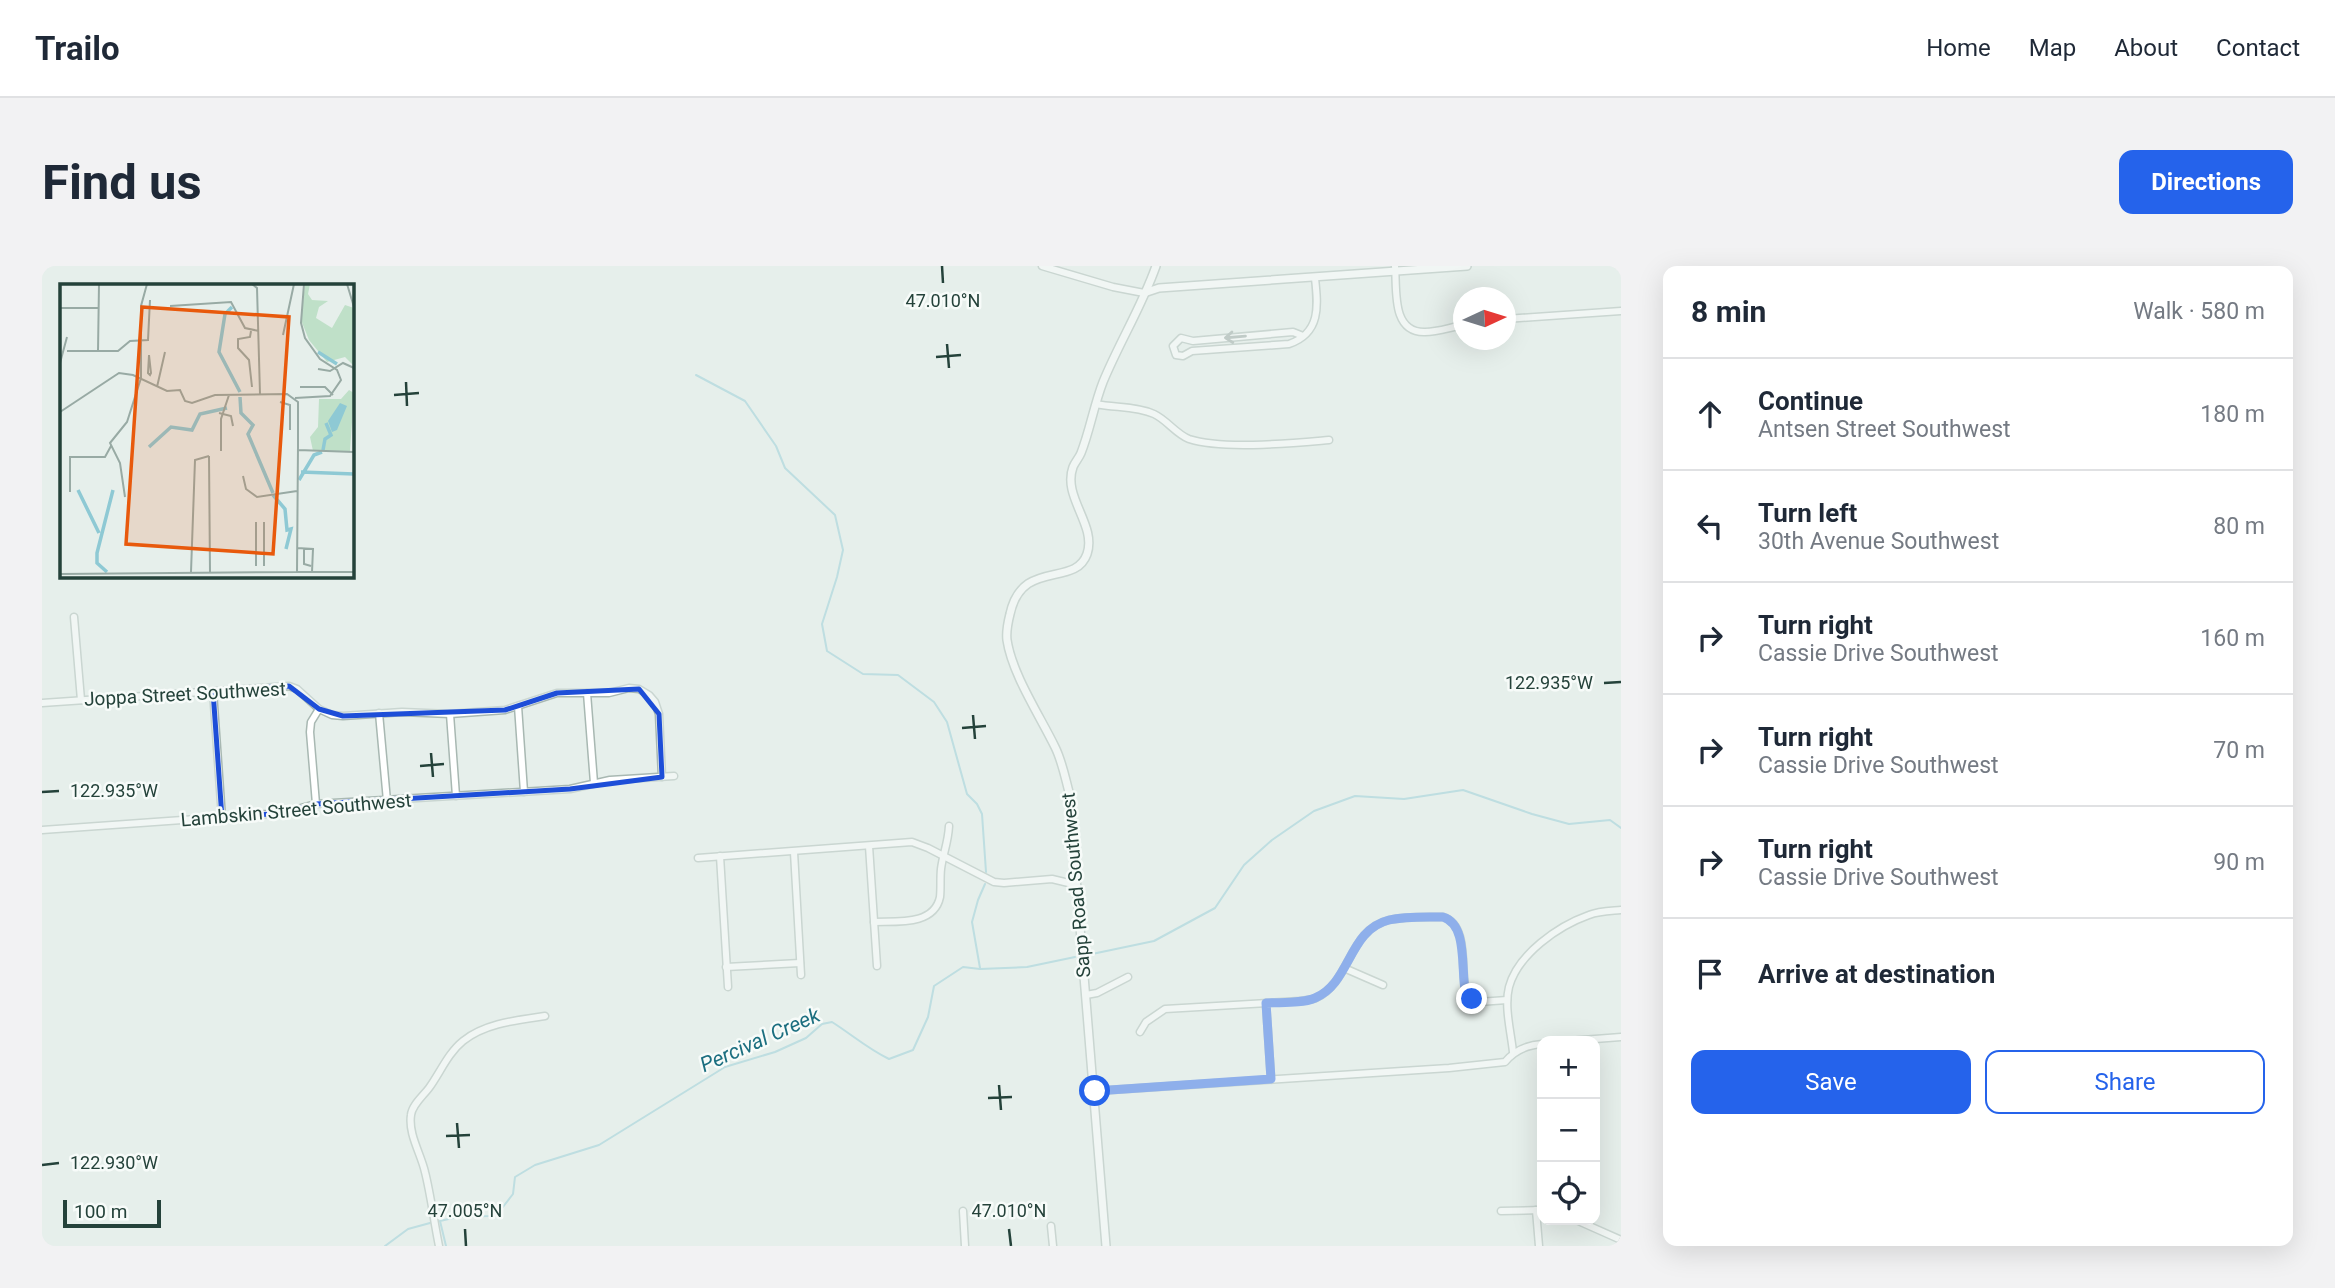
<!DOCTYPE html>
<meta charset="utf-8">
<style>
:root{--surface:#fff;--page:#f2f2f3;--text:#1f2937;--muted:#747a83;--line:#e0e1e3;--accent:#2563eb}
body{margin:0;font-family:Roboto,sans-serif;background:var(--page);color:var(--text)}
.controls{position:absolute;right:21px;bottom:21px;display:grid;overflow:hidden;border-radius:14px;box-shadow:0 7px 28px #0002}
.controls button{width:63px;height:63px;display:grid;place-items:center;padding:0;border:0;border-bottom:2px solid var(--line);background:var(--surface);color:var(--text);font:35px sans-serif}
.compass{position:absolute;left:1411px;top:21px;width:63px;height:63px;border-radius:50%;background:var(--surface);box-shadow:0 7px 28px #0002;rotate:86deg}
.scale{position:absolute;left:21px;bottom:18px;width:98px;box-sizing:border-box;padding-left:7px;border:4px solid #24423a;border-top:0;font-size:19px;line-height:24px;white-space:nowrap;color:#24423a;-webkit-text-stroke:5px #f7fbf9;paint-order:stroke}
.stop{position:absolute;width:21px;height:21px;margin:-16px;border:5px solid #2563eb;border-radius:50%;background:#fff}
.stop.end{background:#2563eb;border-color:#fff;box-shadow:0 2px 7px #0008}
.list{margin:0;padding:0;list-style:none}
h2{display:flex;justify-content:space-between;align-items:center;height:91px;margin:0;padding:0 28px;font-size:30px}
h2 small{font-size:23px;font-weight:400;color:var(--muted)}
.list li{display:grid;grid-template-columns:46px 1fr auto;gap:21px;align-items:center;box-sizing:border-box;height:112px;padding:0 28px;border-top:2px solid var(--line)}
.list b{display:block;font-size:26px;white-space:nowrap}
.list p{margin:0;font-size:23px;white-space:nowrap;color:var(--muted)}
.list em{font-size:23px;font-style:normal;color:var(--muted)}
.actions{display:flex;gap:14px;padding:21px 28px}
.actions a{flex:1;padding:16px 0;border:2px solid var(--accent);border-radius:14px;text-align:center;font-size:24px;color:var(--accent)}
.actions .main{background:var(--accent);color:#fff}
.icon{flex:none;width:38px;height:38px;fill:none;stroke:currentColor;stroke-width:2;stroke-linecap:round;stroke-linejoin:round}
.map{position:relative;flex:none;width:1579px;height:980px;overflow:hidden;border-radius:14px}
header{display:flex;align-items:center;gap:42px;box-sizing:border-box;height:98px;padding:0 35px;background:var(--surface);border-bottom:2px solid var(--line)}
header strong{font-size:33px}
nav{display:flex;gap:38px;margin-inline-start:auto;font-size:24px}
.intro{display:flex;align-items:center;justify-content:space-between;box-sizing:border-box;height:168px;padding:0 42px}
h1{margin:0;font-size:49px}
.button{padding:18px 32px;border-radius:14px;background:var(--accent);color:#fff;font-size:24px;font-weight:700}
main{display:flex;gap:42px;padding:0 42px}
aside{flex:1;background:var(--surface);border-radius:14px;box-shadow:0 7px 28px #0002}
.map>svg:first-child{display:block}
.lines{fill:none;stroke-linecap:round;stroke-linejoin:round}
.stream{stroke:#8ec9d4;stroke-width:2}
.minor-casing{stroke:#a8b8b2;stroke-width:9}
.tertiary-casing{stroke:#a8b8b2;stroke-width:10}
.minor{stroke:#fff;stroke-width:6}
.tertiary{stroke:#fff;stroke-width:7}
.oneway{stroke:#92a09c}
.route{stroke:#2563eb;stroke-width:9}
.marked{fill:none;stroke:#1d4ed8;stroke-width:5;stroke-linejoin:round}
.ticks{fill:none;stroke:#24423a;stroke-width:2.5}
.labels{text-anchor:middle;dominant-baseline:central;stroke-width:5;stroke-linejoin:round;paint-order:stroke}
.street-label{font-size:19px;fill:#24423a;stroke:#f7fbf9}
.water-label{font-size:21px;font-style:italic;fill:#1c6f80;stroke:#f7fbf9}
.inset-river{fill:none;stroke:#8ec9d4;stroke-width:3.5}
.inset-road{fill:none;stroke:#98aaa4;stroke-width:2}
.view{fill:#e8590c;fill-opacity:0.15;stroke:#e8590c;stroke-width:3.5}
.inset-edge{fill:none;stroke:#24423a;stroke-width:3.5}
.ticks-label{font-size:18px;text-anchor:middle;fill:#24423a;stroke:#f7fbf9;stroke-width:5;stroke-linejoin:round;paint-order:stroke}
</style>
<header>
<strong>Trailo</strong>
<nav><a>Home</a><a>Map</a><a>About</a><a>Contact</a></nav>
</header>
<div class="intro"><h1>Find us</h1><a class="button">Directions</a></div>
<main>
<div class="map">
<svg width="1579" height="980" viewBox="0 0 1579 980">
<rect width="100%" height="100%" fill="#e6efeb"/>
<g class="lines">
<g class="stream">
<path d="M654,109l49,26 31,45 9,22 50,47 8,35 -6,27 -15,47 5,27 36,23 35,1 36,27 13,20 20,72 10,10 5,10 4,58"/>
<path d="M1050,688l62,-13 61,-33 29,-43 28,-25 42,-29 41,-15 49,3 59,-9 69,24 37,10 41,-4 11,8"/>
<path d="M938,702l-8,-46 6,-22 7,-16"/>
<path d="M343,980l23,-17 22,-6"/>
<path d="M404,980l-6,-25 17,-4 32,-1 10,-4 14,-18 2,-17 20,-12 64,-20 126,-78 50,-15 31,-14 16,-14 10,-2c19,12 36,27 57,37l24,-9 15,-33 6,-31 29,-19 17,2 47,-2 48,-10"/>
</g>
<g class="minor-casing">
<g id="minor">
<path d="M1000,0l71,21 31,6"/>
<path d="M1353,0c2,23 -4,67 30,66 13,0 26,-5 39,-7"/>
<path d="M1464,53l115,-8"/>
<path d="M1261,70l-10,-4 -100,9 -12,-3 -8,8 3,9 7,1 9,-5 97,-7c32,-11 29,-38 26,-66"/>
<path d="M1054,138c19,4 40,2 58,10 13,6 22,20 35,25 34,11 104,4 140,1"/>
<path d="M32,351l7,83"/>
<path d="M171,425l9,127"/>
<path d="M545,427l7,90"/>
<path d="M0,437l247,-17 8,3 22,20 13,6 11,1 59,-4 48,2 55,-4 52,-17h52l20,-5 10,1 10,6 6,7 4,12 3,63"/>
<path d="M476,440l6,86"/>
<path d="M337,447l8,88"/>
<path d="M408,448l6,82"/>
<path d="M274,538l-6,-72 1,-10 8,-13"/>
<path d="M0,564l240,-17 34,-9 254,-15 40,-9 64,-4"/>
<path d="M827,580l8,120"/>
<path d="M752,586l7,123"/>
<path d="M678,590l8,131"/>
<path d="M656,592l214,-16 16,6 66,34 10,1 48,-4 25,6"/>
<path d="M832,656c22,-1 60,4 66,-25 1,-9 0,-19 1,-28 2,-16 7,-25 8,-43"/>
<path d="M684,701l74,-4"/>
<path d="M1302,702l39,17"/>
<path d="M1044,729l11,-2 31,-16"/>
<path d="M1224,737l5,76"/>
<path d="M1098,766l6,-10 19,-13 135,-8c5,-1 12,-1 16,-3 35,-16 32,-68 73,-78 17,-4 37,-3 54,-3 27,8 17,55 23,78l13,7 28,-2"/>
<path d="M1527,775l52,-4"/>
<path d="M1471,786c-2,-20 -9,-45 -4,-65 9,-33 49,-61 80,-72 10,-4 21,-4 32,-5"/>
<path d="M1053,825l354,-23 56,-6c9,-11 22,-17 37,-18"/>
<path d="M1494,944l3,36"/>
<path d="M921,945l2,35"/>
<path d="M1459,945l41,-1"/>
<path d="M1534,954l45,20"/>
<path d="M1009,960l2,20"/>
<path d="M397,980c-5,-24 -8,-50 -14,-74 -4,-18 -17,-38 -14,-57 1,-10 12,-19 18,-27 11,-15 19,-35 34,-47 22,-18 55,-21 82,-25"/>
</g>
</g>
<g class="tertiary-casing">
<g id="tertiary">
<path d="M1102,27l15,-5 308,-22"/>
<path d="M1064,980l-37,-454c-4,-15 -7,-31 -14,-45 -15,-31 -43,-73 -48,-107 -1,-8 1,-18 3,-26 12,-56 65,-26 77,-60 10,-29 -25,-57 -14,-87 2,-5 6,-9 8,-14 9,-23 13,-48 22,-71 16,-39 39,-76 53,-116"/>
</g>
</g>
<use href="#minor" class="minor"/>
<use href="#tertiary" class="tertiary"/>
</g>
<defs><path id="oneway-shaft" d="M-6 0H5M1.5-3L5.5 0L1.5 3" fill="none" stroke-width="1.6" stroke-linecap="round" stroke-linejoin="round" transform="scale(1.75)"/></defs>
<use class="oneway" href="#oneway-shaft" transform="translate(1193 71) rotate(175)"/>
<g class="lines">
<path class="route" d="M1053,825l176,-12 -5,-76c15,-1 35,1 49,-5 36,-15 33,-68 74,-78 17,-4 37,-3 54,-3 26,8 17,55 23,78l6,4"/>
</g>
<path d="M0 0H1579V980H0ZM247,420l30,23 24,7 162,-6 52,-17 82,-4 20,25 3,63 -92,12 -254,15 -34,9 -60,5 -9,-127z" fill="#e6efeb" fill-opacity=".55" fill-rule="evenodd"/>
<path class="marked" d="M247,420l30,23 24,7 162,-6 52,-17 82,-4 20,25 3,63 -92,12 -254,15 -34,9 -60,5 -9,-127z"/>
<path class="ticks" d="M900,0l1,17M905,78l2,24M894,91l25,-2M364,116l1,24M352,129l25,-2M1562,417l17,-1M931,449l2,24M920,462l24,-2M389,487l2,24M378,500l24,-2M0,526l17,-1M957,819l2,25M946,832l24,-1M415,857l2,25M404,870l24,-1M0,899l17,-2M423,963l1,17M967,963l2,17"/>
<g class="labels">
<g class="street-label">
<text transform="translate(143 428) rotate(-3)">Joppa Street Southwest</text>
<text transform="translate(254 544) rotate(-5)">Lambskin Street Southwest</text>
<text transform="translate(1034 619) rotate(-95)">Sapp Road Southwest</text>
</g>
<g class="water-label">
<text transform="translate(718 774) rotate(-24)">Percival Creek</text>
</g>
</g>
<g transform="translate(18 18)">
<rect width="294" height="294" fill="#e6efeb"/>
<path d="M245,0h5l-2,10 4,6 16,1 -9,6 -3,11 16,10 13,-23 9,3v58l-9,-9 -18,5 -18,-22 -8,-20zM289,106l5,3 -4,58h-37l-3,-14 8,-10 1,-28h22z" fill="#bfe0c8"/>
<path d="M280,119l7,3 -10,24 -5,2 -4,-11z" fill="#8ec9d4"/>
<path class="inset-river" d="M172,23l-7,7 -6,38 21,40M258,68l19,12M180,113l1,16 12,12 -5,9 25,59M89,163l22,-20 21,3 8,-16 27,-6M263,166l2,-11 6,-4 -5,-12M241,188l53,2M239,196l15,-25 8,-3M18,206l21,43M213,211l12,14 2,21 4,-1 -5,20M47,288l-10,-9v-10l16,-63"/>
<path class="inset-road" d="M192,0l5,4 3,106M287,0l7,23M110,22l61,-4 14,26 14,3M1,24h38M191,47l-1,6 -12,2v9l11,12 3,27M223,51l11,-51M7,67h51l12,-10 18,-1 2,-40M38,67l1,-67M89,71l2,18 -1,2 -2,-2zM0,79l7,-26M258,85l12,2 13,-8 11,5M97,103l8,-35M240,103h25l8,8M235,114l35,-2 11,-16 -4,-10 -17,-11 -15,-21 -4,-15 3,-39M220,118l10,3v25M0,128l59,-39 14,2 34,16 13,-1 5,11 7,2 23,-8 72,-1 11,8v43l-1,127 -237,2M159,129l12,3 2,10M238,166l56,2M161,167v-32l8,-24M149,172l1,116M183,192l3,13 11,8 40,-6M10,208v-35h35l6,-11M65,213l-5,-34 -10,-20 17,-21 14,-44v-72l6,-22M196,238v44M204,238v44M237,264l16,1 -1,23M244,264v16l7,2M131,288l4,-112 14,-4M237,288h57"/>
<path class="view" d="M82,23l147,10 -16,237 -147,-10z"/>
<rect width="294" height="294" class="inset-edge"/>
</g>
<g class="ticks-label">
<text x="901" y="41">47.010°N</text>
<text x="1507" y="423">122.935°W</text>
<text x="72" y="531">122.935°W</text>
<text x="72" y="903">122.930°W</text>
<text x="423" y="951">47.005°N</text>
<text x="967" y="951">47.010°N</text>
</g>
</svg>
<div class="controls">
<button>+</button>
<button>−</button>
<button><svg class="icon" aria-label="locate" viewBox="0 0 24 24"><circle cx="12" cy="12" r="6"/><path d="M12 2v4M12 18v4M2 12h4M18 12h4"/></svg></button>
</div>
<svg class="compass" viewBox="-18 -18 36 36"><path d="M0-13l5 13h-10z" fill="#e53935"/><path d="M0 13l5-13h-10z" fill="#747a83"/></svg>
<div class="scale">100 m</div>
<div class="stop" style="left:1053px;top:825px"></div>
<div class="stop end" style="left:1430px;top:733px"></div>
</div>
<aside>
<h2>8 min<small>Walk · 580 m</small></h2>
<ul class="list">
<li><svg class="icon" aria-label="ahead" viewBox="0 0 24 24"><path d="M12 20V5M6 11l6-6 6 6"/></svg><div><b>Continue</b><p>Antsen Street Southwest</p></div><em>180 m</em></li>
<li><svg class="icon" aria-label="left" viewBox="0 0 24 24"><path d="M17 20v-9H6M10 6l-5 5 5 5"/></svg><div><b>Turn left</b><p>30th Avenue Southwest</p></div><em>80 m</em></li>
<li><svg class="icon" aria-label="right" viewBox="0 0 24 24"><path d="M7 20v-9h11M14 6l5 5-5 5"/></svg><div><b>Turn right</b><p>Cassie Drive Southwest</p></div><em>160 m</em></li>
<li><svg class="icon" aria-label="right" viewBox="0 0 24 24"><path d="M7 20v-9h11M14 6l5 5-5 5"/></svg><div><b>Turn right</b><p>Cassie Drive Southwest</p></div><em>70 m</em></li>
<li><svg class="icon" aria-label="right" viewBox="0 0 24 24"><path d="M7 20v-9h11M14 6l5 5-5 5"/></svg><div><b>Turn right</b><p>Cassie Drive Southwest</p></div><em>90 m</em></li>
<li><svg class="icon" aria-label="arrive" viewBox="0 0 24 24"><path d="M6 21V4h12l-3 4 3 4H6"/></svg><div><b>Arrive at destination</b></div></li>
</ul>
<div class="actions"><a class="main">Save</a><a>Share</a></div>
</aside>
</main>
